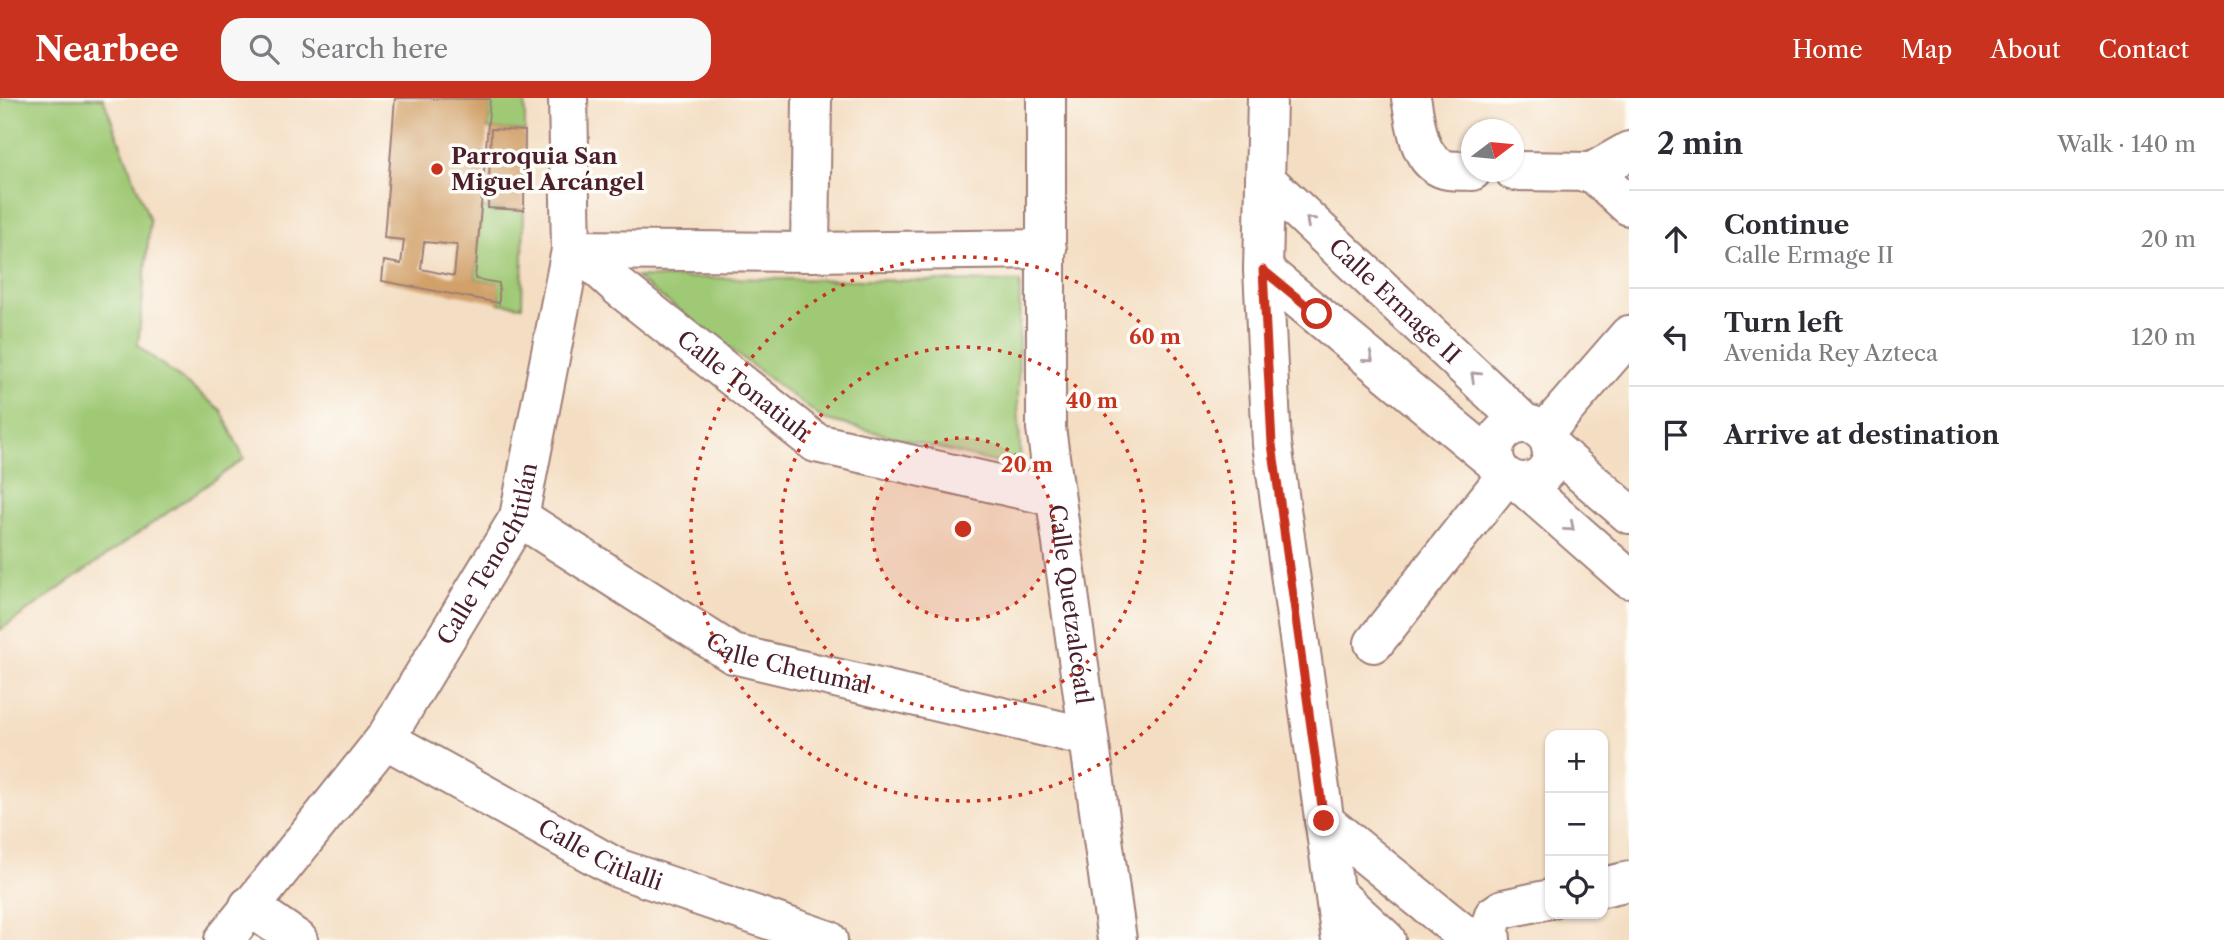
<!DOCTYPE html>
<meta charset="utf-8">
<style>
:root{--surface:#fff;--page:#f7f7f7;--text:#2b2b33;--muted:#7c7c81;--line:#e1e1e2;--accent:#c8321e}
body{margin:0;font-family:"Libre Caslon Text",serif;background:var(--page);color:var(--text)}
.controls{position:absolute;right:21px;bottom:21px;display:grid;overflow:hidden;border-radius:14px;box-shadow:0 2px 5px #0004}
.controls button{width:63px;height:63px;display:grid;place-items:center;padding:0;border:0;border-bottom:2px solid var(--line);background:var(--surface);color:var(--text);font:35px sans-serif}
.compass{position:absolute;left:1461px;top:21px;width:63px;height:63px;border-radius:50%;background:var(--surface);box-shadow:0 2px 5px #0004;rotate:74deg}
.stop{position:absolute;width:21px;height:21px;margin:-16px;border:5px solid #c8321e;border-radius:50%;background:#fff}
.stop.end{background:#c8321e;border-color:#fff;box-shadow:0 2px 7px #0008}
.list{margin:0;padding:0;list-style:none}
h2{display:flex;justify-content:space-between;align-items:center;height:91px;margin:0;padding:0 28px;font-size:30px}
h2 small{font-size:23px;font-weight:400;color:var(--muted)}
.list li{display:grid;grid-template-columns:46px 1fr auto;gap:21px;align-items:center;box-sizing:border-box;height:98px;padding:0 28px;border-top:2px solid var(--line)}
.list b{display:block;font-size:26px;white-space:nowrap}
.list p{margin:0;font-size:23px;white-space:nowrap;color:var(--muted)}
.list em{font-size:23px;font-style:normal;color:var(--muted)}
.icon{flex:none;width:38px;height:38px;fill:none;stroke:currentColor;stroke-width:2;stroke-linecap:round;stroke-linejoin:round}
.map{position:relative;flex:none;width:1629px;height:842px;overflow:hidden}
header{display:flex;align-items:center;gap:42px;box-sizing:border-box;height:98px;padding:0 35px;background:var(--accent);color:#fff}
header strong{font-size:33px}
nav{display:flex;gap:38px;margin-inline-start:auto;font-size:24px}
.search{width:490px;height:63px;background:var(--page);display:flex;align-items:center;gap:18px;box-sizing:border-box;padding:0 24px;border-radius:21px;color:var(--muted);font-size:26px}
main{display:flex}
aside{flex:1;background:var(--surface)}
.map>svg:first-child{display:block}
.green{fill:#9fc975;stroke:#747450;stroke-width:2}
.building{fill:#d2a16b;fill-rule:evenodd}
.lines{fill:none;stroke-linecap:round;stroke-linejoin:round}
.minor-casing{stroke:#9f7e77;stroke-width:42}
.minor{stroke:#fff;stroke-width:38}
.oneway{stroke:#ae9aa0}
.route{stroke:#c8321e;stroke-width:9}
.ring{fill:none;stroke:#c8321e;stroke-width:3.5;stroke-dasharray:3.5 7}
.poi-dot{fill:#c8321e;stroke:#fdfcf7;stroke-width:2.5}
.labels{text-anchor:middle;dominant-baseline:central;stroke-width:7;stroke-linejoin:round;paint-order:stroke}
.poi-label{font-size:23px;font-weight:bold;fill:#4a1f2b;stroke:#fdfcf7;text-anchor:start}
.street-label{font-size:23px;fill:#4a1f2b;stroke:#fdfcf7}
.centre{fill:#c8321e;stroke:#fdfcf7;stroke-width:3.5}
.ring-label{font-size:21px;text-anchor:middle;font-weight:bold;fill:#c8321e;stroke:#fdfcf7;stroke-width:7;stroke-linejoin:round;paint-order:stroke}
</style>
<header>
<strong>Nearbee</strong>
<div class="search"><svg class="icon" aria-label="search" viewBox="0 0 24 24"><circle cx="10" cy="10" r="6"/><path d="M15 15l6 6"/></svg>Search here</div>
<nav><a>Home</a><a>Map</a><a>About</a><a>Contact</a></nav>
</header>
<main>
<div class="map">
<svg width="1629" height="842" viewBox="0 0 1629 842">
<rect width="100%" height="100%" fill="#fdfcf7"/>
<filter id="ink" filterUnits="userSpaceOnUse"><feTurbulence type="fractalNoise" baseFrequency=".0143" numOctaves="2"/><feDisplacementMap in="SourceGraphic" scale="14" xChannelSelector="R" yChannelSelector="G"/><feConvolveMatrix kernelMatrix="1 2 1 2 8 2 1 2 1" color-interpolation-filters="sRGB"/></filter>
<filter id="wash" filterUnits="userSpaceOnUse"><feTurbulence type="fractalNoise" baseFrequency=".00686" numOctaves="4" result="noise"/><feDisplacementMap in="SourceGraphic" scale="28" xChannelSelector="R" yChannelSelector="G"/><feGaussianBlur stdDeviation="1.57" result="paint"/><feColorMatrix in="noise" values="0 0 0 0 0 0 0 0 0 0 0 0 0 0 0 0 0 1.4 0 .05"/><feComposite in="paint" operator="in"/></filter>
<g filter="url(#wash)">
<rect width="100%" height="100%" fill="#f4dec3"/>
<g class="green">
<path d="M0,0h103l47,123 -12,125 83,64 23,49 -244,171z"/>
<path d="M489,0h36v33l-37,-2z"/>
<path d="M481,110l43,2 -2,96 -23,-3 -1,-20 -23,-4z"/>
<path d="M635,179l385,5 -2,119 3,68 -198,-50z"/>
</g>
<g id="blocks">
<g class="building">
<path d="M395,0l95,1 -15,180 24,4v20l-117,-22 2,-20 17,3 3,-24 -20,-2zM424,144l33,3 -3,31 -33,-7z"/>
<path d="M491,31l34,2 -1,79 -36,-2z"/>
</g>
</g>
</g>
<g filter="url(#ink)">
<use href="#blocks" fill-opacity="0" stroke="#9f7e77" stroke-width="2"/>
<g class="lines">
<g class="minor-casing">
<g id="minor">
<path id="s1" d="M1046,0v330l71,512"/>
<path d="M1267,0l-4,172 9,174 69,496"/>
<path d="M1411,0c5,24 6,62 33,71 8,3 19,1 28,2"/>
<path d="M1514,73l78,1 37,-21"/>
<path d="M1592,74l37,34"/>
<path id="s2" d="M1265,81l259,244"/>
<path d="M571,152l239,2 237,-3"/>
<path id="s3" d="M578,152l41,37 197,156 239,54"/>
<path d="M810,154l2,-154"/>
<path d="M1263,172l232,192"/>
<circle cx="1523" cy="355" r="29"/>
<path d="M1544,335l85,-98"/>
<path d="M1551,349l78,67"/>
<path d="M1519,384l110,97"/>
<path id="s4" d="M519,419l214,137 355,83"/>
<path d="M1374,545l131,-166"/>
<path id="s5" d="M385,641l232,129 211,72"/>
<path d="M1324,723l147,119"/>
<path d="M1603,789l26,-6"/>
<path d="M1335,795l51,47"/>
<path d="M249,808l49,34"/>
<path id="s6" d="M224,842l161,-201 134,-222 52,-267 -3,-152"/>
<path d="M1491,842l-1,-12 4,-13 9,-6 47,-10"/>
</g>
</g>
<use href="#minor" class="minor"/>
</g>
<defs><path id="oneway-chevron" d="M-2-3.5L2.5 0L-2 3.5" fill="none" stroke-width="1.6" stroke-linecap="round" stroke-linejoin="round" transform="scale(1.75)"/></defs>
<g class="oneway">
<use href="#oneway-chevron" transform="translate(1310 123) rotate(-137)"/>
<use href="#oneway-chevron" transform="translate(1369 260) rotate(40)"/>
<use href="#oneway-chevron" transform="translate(1475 278) rotate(-137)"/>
<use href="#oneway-chevron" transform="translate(1570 429) rotate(41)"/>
</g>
</g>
<g class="lines" filter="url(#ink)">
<path class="route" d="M1317,216l-54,-44 9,174 52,377"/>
</g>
<circle cx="963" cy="431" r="91" fill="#c8321e" fill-opacity=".12"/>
<g class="ring">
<circle cx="963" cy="431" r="91"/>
<circle cx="963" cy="431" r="182"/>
<circle cx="963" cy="431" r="272"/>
</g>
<circle class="poi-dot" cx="437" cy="71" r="7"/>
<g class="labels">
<g class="poi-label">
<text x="451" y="58">Parroquia San<tspan x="451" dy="26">Miguel Arcángel</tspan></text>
</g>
<g class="street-label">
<text stroke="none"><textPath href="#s2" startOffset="178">Calle Ermage II</textPath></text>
<text stroke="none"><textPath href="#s3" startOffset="214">Calle Tonatiuh</textPath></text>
<text stroke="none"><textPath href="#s6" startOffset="471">Calle Tenochtitlán</textPath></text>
<text stroke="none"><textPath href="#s1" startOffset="508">Calle Quetzalcóatl</textPath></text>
<text stroke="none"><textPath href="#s4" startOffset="310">Calle Chetumal</textPath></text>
<text stroke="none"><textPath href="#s5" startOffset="245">Calle Citlalli</textPath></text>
</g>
</g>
<circle cx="963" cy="431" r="10" class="centre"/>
<g class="ring-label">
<text x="1155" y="246">60 m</text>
<text x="1092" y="310">40 m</text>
<text x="1027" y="374">20 m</text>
</g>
</svg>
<div class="controls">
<button>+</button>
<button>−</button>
<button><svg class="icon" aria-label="locate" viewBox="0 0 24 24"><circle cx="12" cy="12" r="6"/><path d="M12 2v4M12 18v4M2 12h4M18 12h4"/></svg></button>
</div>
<svg class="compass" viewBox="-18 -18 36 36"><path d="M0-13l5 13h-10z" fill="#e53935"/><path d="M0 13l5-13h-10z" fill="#7c7c81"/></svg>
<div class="stop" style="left:1317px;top:216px"></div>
<div class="stop end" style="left:1324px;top:723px"></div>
</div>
<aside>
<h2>2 min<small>Walk · 140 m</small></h2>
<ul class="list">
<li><svg class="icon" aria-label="ahead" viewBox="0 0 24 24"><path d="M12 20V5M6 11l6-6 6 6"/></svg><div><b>Continue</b><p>Calle Ermage II</p></div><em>20 m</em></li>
<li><svg class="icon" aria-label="left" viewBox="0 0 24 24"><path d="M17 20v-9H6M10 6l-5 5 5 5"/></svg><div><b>Turn left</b><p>Avenida Rey Azteca</p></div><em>120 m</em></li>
<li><svg class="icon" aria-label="arrive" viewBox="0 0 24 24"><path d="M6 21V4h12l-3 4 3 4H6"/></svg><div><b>Arrive at destination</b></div></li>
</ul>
</aside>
</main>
